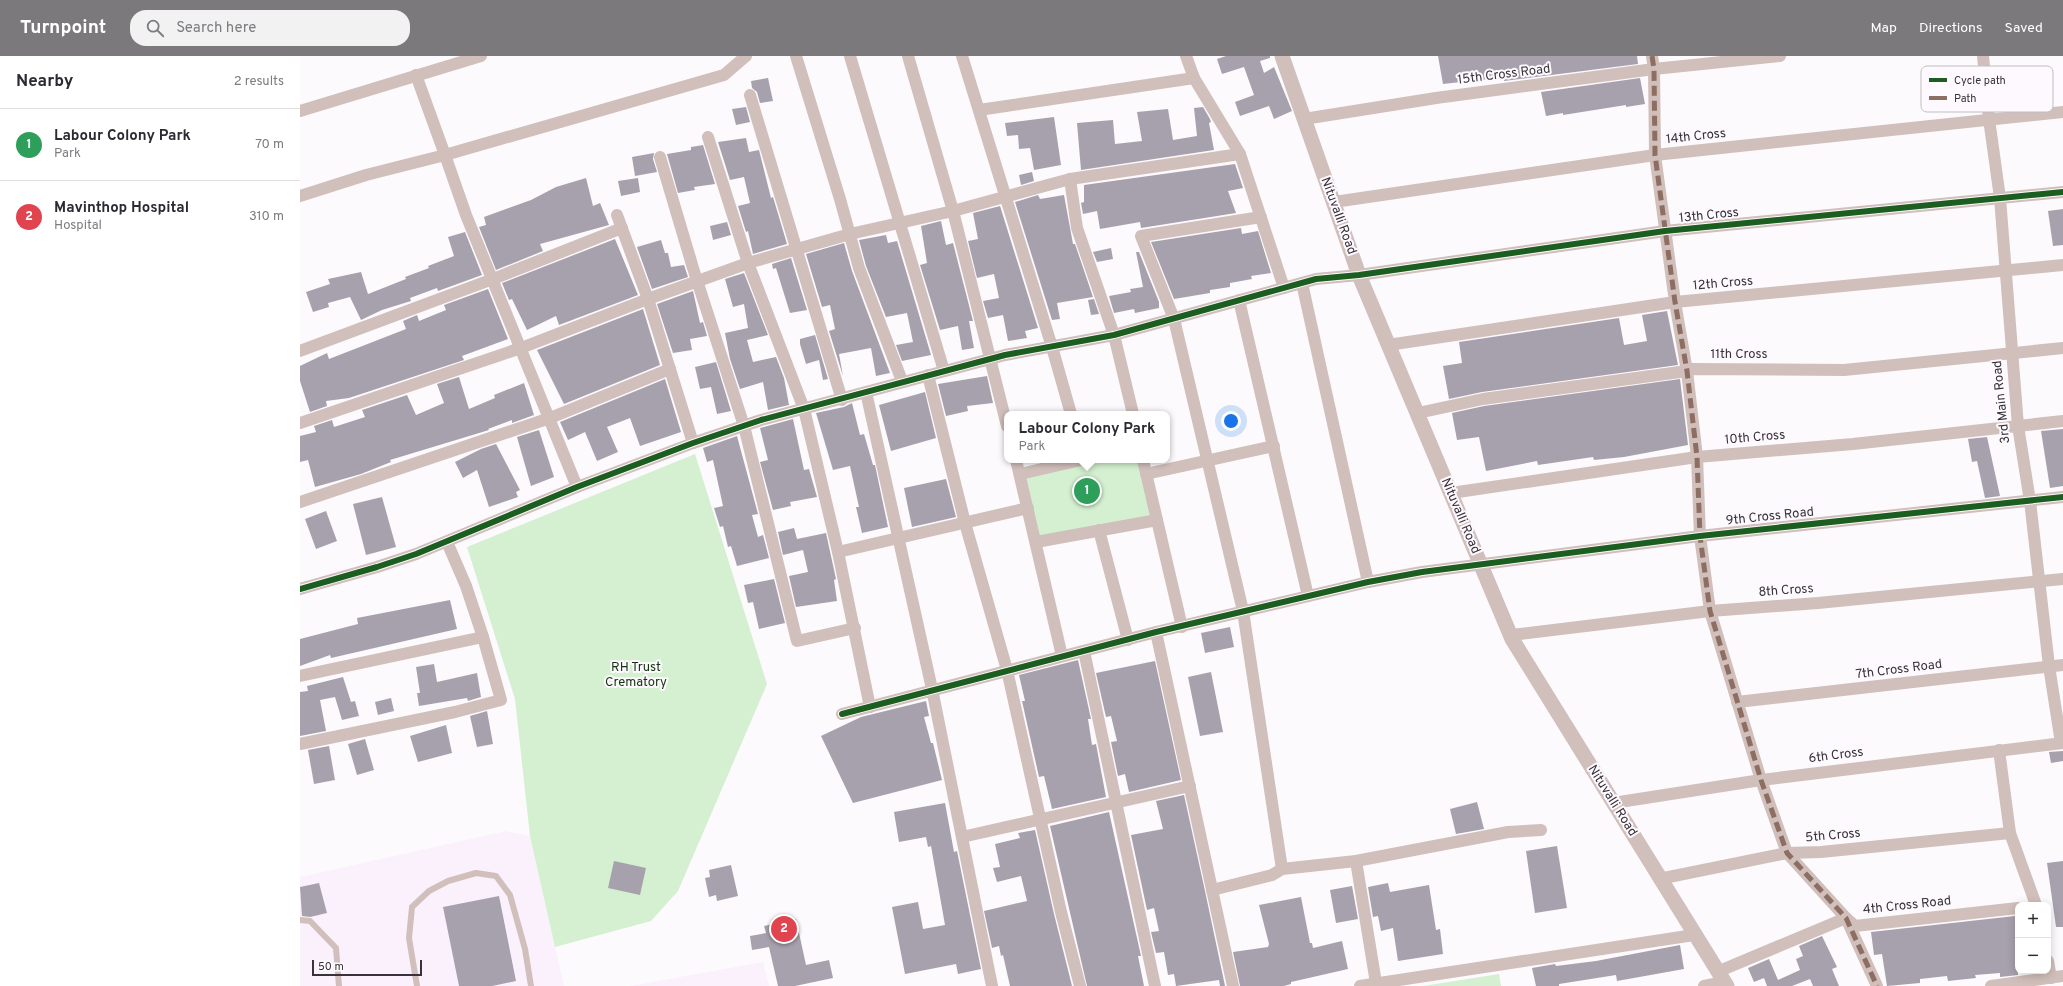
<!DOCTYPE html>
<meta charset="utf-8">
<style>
:root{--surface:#fff;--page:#f2f2f3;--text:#2b2b33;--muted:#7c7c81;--line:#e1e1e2;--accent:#7c797d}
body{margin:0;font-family:Overpass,sans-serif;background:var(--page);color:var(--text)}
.controls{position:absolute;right:12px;bottom:12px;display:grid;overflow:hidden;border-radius:8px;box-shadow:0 2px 10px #0003}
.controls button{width:36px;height:36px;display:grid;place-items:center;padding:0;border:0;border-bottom:1px solid var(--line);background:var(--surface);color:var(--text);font:20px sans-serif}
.scale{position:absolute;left:12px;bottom:10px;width:110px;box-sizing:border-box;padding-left:4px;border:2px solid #373338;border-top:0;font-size:11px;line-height:14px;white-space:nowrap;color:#373338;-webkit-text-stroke:3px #fdf9fe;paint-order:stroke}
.you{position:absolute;left:931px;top:365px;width:14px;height:14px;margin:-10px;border:3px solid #fff;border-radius:50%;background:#1a73e8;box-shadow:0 0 0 6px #1a73e833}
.badge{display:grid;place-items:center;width:26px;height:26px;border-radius:50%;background:var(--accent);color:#fff;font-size:13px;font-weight:700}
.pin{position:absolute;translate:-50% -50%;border:2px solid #fff;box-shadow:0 1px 4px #0006}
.popup{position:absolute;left:704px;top:355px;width:166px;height:52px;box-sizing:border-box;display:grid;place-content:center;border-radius:8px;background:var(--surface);filter:drop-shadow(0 1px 3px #0005);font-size:13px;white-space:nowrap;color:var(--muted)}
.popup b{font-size:15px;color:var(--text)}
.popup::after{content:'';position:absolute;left:50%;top:100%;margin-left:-8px;border:8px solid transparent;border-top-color:var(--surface)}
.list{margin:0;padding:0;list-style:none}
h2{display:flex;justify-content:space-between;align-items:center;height:52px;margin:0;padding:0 16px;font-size:17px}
h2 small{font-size:13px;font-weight:400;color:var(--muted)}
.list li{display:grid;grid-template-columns:26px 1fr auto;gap:12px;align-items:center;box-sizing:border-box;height:72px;padding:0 16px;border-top:1px solid var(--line)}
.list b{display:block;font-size:15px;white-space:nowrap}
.list p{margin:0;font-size:13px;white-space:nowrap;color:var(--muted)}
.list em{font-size:13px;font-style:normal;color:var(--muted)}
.icon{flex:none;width:22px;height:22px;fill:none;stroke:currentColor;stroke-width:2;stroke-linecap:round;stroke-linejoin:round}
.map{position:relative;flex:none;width:1763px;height:930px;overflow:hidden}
header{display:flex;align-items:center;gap:24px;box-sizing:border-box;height:56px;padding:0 20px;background:var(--accent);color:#fff}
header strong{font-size:19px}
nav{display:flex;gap:22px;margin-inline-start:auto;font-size:14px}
.search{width:280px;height:36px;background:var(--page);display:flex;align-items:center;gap:10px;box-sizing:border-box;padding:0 14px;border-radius:16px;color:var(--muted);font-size:15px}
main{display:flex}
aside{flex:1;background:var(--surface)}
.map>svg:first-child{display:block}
.built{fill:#faf1fd}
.green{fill:#d4f0d0}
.building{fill:#a7a1ae}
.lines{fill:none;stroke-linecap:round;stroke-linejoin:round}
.service{stroke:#d1bfbb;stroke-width:6}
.minor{stroke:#d1bfbb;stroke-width:12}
.tertiary{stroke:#d1bfbb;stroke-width:15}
.quiet{stroke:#8d6e63;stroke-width:5;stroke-dasharray:10 5;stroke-linecap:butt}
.cycleway-casing{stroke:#fdf9fe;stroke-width:8}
.cycleway{stroke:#1b5e20;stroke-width:6}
.labels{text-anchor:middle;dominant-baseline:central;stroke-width:4;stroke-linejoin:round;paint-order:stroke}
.street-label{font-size:13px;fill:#373338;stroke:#fdf9fe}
.park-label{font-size:13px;fill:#10350b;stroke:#fdf9fe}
.key{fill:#fdf9fe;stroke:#c2bec3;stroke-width:1}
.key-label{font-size:11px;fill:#373338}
</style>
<header>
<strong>Turnpoint</strong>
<div class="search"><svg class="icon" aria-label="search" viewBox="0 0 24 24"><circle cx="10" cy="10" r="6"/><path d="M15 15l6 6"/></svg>Search here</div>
<nav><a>Map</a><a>Directions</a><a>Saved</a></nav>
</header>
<main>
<aside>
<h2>Nearby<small>2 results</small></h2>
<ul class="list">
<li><span class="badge" style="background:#2e9e5b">1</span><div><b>Labour Colony Park</b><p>Park</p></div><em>70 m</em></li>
<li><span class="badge" style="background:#e0444e">2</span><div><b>Mavinthop Hospital</b><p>Hospital</p></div><em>310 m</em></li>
</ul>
</aside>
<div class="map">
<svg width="1763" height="930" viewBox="0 0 1763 930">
<rect width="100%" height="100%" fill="#fcfafd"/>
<g class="built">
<path d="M206,775l24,5 34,150h-264v-109z"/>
<path d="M463,906l6,24h-139z"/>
</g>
<g class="green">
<path d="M395,398l72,230 -89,207 -27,30 -96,26 -25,-111 -15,-137 -48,-152z"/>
<path d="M781,404h62l14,60 -121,22 -16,-68z"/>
<path d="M1199,918l2,12h-78z"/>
</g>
<g class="building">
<path d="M926,0h44v2l-10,3 4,12 10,-6 18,44 -18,8 -5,-13 -29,10 -5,-14 19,-7 -10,-28 -22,7 -5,-15z"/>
<path d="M1138,0h199l1,8 -134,17 -1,-5 -42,8v-2l-18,2z"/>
<path d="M468,22l5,23 -13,2 -3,-11 -5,-4 -1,-7z"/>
<path d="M1340,22l5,26 -19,3v-2l-63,10v-2l-17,3 -5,-24z"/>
<path d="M446,51l4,15 -14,3 -4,-16z"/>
<path d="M903,51l7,12 1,3 -2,1 5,27 -133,20 -4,-47 36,-3 2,24 27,-3 -5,-29 31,-3 5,31 24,-4 -3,-28z"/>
<path d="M754,61l7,48 -27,5 -4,-22 -11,1 -1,-14 -11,1 -2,-13z"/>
<path d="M446,82l3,14 10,-2 12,48 2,-1 14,47 -34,10 -5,-23 -2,1 -8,-26 12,-3 -6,-26 -14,3 -12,-38z"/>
<path d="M403,89l12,39 -21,3 1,3 -17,3 -11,-39 24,-4v-3z"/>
<path d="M354,97l-1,6 4,13 -22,4 -3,-19z"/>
<path d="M935,108l8,24 -15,3 8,22 -95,15 -1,-6 -40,7 -3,-18 -14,3 -2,-11 3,-1v-17z"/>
<path d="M732,116l2,9 -13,4 -2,-10z"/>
<path d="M286,122l7,28 7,-3 9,22 -69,19 3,7 -47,19 -17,-43 7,-2 -2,-8 47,-17 25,-13z"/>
<path d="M338,122l2,14 -19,4 -3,-15z"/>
<path d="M738,139l2,4 24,-4 9,49h2l18,53 -36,6 3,16 -8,1 -37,-118z"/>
<path d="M700,150l38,122 -13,3 2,7 -19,3 -5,-26 -15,3 -5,-17 16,-3 -5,-24 -17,4 -9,-37 10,-2 -5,-26z"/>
<path d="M1763,153v36l-10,1 -5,-35z"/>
<path d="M641,165l5,24 7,-2 20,78h-4l5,27 -12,2 -4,-24 -18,4 -20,-65 7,-2 -6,-37z"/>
<path d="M427,166l4,13 -18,5 -3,-14z"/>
<path d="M941,172l1,6 16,-3 13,42 -20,3 1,3 -22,4v4l-20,3v3l-36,6 -23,-57z"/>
<path d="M165,176l17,43 -44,16 -1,-3 -27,10 1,3 -29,9 -21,10 -11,-23 -22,6 1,4 -16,5 -7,-20 24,-8 -2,-5 33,-7 7,22 38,-15 -1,-2 24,-9 -1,-2 26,-10 -6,-19z"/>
<path d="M586,179l2,8 9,-2 34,114 -29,6 -6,-16 17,-3 -6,-29 -21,4 -20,-51 -7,-26z"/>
<path d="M315,183l23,56 -79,30 -3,-9 -29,14 -15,-31 -3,1 -7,-17z"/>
<path d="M361,184l4,13h3l3,14 13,-2 4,12 -36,12 -15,-42z"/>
<path d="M544,187l8,28 38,102 -14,3 -5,-28 -32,6 4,22 -14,-45 6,-2 -5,-24 -8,2 -16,-53z"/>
<path d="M811,192l2,11 -16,3 -4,-10z"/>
<path d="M836,196h3l20,50v6l-24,5 -1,-4 -20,4 -5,-17 22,-4 -1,-3 13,-2z"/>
<path d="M491,202l16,52 -17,3 -14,-45 -3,1 -1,-5z"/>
<path d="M444,217l24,62 -21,5 6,22 23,-5 8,21 5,27 -21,5 -5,-28 -23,7 -10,-30 -5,-26 23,-5 -4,-24 -11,3 -8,-28z"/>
<path d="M188,233l20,50 -46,17 2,4 -115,38 -23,3 1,5 -17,6 -10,-31v-15l27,-13 2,6 77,-30 -3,-8 14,-6 2,6 27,-11 -2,-5z"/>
<path d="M393,235l7,32 3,-1 4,14 -17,3 2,11 -19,3 -16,-49z"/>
<path d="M794,243l5,15 -8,1 -3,-15z"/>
<path d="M343,253l17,56 -96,39 -27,-54z"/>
<path d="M1367,255l11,54 -196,27 -33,7 -6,-33 19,-3 -3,-21 160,-24 5,27 23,-4 -5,-26z"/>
<path d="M515,279l13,44 -5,1 -4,-20 -13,4 -6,-20v-5z"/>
<path d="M416,306l15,49 -14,3 -6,-27 -11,2 -5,-22z"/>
<path d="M687,320l6,27 -26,3 1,5 -22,5 -8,-32z"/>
<path d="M159,321l10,32 26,-11 -1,-3 30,-12 10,32 -22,8v-3l-24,9 1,1 -99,30 1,2 -30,12 -46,13 -7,-27 -8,2v-26l16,-4 -2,-6 18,-6 2,7 31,-10 -3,-7 45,-15 9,20 28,-12 -7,-19z"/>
<path d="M365,323l16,53 -41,14 -10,-28 -23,9 11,25 -21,9 -12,-29 -17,8 -8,-18z"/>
<path d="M1380,323l8,66 -64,12 -30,3 -1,-3 -55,8 -1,-4 -51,10 -7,-34 -22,3 -5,-27 32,-7z"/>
<path d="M625,336l11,46 -45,13 -12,-46z"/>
<path d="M552,347l8,32 4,-1 9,31h2l13,62 -26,6 -6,-26h3l-9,-41 -17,4 -17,-57 28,-6z"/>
<path d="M493,363l11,51 5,-1 8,28 -27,5 1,4 -18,4 -13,-48 8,-2 -8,-32z"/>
<path d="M1763,373v57l-13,2 -9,-57z"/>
<path d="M239,374l15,47 -23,9 -14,-49z"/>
<path d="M437,380l21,78 -6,1 6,22 5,-2 6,23 -32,8 -6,-20 -3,1 -5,-21 -3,1 -6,-19 9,-2 -10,-46 -6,2 -4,-14z"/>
<path d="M1687,381l13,59 -15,2 -8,-37 -5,1 -4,-23z"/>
<path d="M196,388l24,46 -4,2 2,5 -29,10 -12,-37 -14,8 -8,-16 26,-13z"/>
<path d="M646,423l10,38 -44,10 -8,-39z"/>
<path d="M82,441l14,50 -30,8 -13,-51z"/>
<path d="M26,455l11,30 -21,8 -11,-30z"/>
<path d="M494,472l3,11 29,-6 10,46 -2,1 3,21 -41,6 -7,-31 19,-4 -5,-22 -20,5 -5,-23z"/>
<path d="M474,523l11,44 -26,6 -6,-27 -5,1 -4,-18z"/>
<path d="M150,544l7,29 -126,29 -1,-3 -30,11v-27l58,-15 -1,-6z"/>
<path d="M930,571l4,20 -29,6 -4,-20z"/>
<path d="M778,604l13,59h-3l4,26 4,-1 10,53 -54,12 -8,-33 -5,1 -17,-76h3l-6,-26z"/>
<path d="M855,605l26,119 -52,12 -4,-18 -7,2 -7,-34 6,-1 -6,-25 -5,1 -10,-44z"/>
<path d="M134,608l3,18 40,-9 4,24 -13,4 -1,-3 -48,8 -2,-13h3l-4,-26z"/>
<path d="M911,616l12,60 -23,4 -12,-59z"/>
<path d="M43,621l8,25 4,-1 4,15 -17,4 -7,-23 -15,3 6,31 -26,5v-44l8,-1 -1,-5z"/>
<path d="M91,642l3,13 -16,4 -3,-13z"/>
<path d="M626,645l3,15 -5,1 7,26h2l9,37 -89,23 -32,-67 40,-19z"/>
<path d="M187,655l6,33 -16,3 -7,-31z"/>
<path d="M146,669l6,28 -34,9 -8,-26z"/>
<path d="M65,683l9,31 -17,5 -9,-31z"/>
<path d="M29,690l6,34 -21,4 -6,-34z"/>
<path d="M1763,695v10l-12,2 -2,-11z"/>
<path d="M884,739l21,96 20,95h-5l-1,-6 -43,6 -2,-12 -6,1 -4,-23 -8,1 -5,-21 8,-1 -5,-23 -7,2 -16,-75 32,-6 -7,-28z"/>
<path d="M1177,746l7,27 -28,5 -6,-25z"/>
<path d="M645,747l9,49 3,-1 24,118 -23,5 -2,-10 -51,10 -13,-67 26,-5 5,27 22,-4 -14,-79 -3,1 -2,-10 -27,5 -5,-30z"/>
<path d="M809,756l32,144h-3l6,30h-57l-37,-160z"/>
<path d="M735,774l19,84 18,72h-62l-7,-31 -2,1 -2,-10 -7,2 -8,-37 43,-10 -6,-25 -24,6 -4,-14 7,-1 -5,-23 25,-6 -2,-5z"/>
<path d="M1257,790l10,62 -32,5 -9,-62z"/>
<path d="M314,805l32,7 -6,27 -32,-7z"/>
<path d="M1763,805v66h-7l-9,-64z"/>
<path d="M431,809l7,31 -21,5 -1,-6 -7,2 -4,-19 5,-1 -1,-7z"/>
<path d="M19,827l8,30 -17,4 -8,-1 -2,-29z"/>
<path d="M1088,827l2,9 39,-7 7,45 4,-1 3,25 -45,7 -5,-33 -12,3 -3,-15 -5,1 -5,-30z"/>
<path d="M1052,830l6,33 -22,4 -6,-33z"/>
<path d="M199,840l17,85 -24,5h-33l-16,-79z"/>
<path d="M1001,841l9,46h2l1,5 29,-7 6,28 -57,13v2l-7,2h-44l-7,-34 35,-5 1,-3 -10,-39z"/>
<path d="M1715,860l2,16 -2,1 3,42 -18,2v-4l-25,2 1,3 -28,3 -1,-5 -27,3v4l-33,3 -5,-32 -8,1 -3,-23z"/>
<path d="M496,863l10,46 23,-5 4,18 -38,8h-17l-9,-39 -17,3 -2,-14 16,-3 -2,-7z"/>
<path d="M1522,880l15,31 -5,2 7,17h-26l-3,-7 -18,7h-25l-3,-8 -10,4 -6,-14 21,-9 9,21 22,-10 -4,-11 7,-3 -4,-10z"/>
<path d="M1380,889l4,24 -67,12 -1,-6 -57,9v2h-23l-4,-18 23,-4 1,2 40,-5z"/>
</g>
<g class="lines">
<g class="service">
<path d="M0,864l10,1 26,27 3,38"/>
<path d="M117,930l-8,-48 3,-31 17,-16 19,-10 28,-8 20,3 14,19 15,54 6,37"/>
</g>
<g class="minor">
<path d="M496,0l44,143 19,69 43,113"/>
<path d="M550,0l94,315"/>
<path d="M608,0l45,155 54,215"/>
<path d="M662,0l90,291 19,67"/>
<path d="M886,0l8,22 46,76"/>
<path d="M1352,0l2,13 1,86 20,147 12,69 10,86 3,79 10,75 51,169 26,73 59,65 31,68"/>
<path d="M1683,0l6,63 11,79 18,228 12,75 19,165 12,77"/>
<path d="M116,19l29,80 279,-80 22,-19"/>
<path d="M450,39l92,305"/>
<path d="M679,54l215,-32"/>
<path d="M0,55l181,-55"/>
<path d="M1004,63l132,-21 218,-29 126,-13"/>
<path d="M408,81l40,126 56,146 34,143 32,155"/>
<path d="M360,101l33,111 51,158 53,215 58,-13"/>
<path d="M770,123l7,49 37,107 19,79"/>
<path d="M0,140l66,-21 79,-20 21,60 111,272"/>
<path d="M1034,146l321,-47 408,-43"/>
<path d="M317,159l31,84 45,144"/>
<path d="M961,161l-120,19 33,83 69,292 39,258"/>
<path d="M1002,227l66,299"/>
<path d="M939,244l69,296"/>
<path d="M1088,289l287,-43 388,-37"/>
<path d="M0,295l193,-72 129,-51"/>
<path d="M628,319l37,148 42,147 54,242 19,74"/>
<path d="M566,336l66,297 60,297"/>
<path d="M1118,357l65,-14 204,-28 2,-2 155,1 219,-22"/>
<path d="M0,367l221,-75 127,-49 100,-36 102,-29 103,-23 117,-32 170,-25 44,134"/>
<path d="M716,404l46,196"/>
<path d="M843,404l39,167"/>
<path d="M720,418l61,-14"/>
<path d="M846,418l128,-28"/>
<path d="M1151,437l246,-36 156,-13 210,-23"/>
<path d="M0,446l250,-84 120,-49"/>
<path d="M799,474l29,110"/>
<path d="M736,486l121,-22"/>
<path d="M538,496l190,-44"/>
<path d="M0,533l77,-22 39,-13 161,-67 116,-44 68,-23 244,-65 109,-20 202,-56 43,-4 306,-44 398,-39"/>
<path d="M856,576l77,354"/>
<path d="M1211,579l199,-24 108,-8 245,-24"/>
<path d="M784,595l71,335"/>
<path d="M0,620l183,-39 -17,-51 -19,-44"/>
<path d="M1437,646l326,-37"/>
<path d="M542,658l314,-82 212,-50 54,-10 278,-36 363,-39"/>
<path d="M0,688l155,-32 46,-12 -18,-63"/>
<path d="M1699,694l11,83 26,72"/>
<path d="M1313,747l148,-23 302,-37"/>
<path d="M662,781l228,-51"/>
<path d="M1056,805l20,122"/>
<path d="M1359,823l128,-26 34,-1 189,-19"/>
<path d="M912,834l60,-15 10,-6 74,-8 152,-29 33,-2"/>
<path d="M1748,905l3,17"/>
<path d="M1417,916l129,-54 9,8 163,-18"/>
<path d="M1060,930l334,-51"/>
<path d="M1404,930l20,-4"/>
<path d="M1691,930l72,-10"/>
</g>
<path class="tertiary" d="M982,0l77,219 153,364 215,347"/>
<path class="quiet" d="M1352,0l2,13 1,86 20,147 12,69 10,86 3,79 10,75 51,169 26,73 59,65 31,68"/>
<g class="cycleway-casing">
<g id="cycleway">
<path d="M0,533l77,-22 39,-13 161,-67 116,-44 68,-23 244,-65 109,-20 202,-56 43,-4 306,-44 398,-39"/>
<path d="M542,658l314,-82 212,-50 54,-10 278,-36 363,-39"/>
</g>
</g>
<use href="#cycleway" class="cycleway"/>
</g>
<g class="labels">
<g class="street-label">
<text transform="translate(1204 19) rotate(-7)">15th Cross Road</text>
<text transform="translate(1396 81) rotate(-6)">14th Cross</text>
<text transform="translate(1038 160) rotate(70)">Nituvalli Road</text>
<text transform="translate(1409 160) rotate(-6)">13th Cross</text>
<text transform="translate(1423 228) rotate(-5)">12th Cross</text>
<text x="1439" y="299">11th Cross</text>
<text transform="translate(1702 346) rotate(-96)">3rd Main Road</text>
<text transform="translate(1455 382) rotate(-5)">10th Cross</text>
<text transform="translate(1160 460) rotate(67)">Nituvalli Road</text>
<text transform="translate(1470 461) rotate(-6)">9th Cross Road</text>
<text transform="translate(1486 535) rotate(-4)">8th Cross</text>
<text transform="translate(1599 614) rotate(-7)">7th Cross Road</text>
<text transform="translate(1536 700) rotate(-7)">6th Cross</text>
<text transform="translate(1312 745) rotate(58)">Nituvalli Road</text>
<text transform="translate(1533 780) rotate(-5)">5th Cross</text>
<text transform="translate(1607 850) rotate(-6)">4th Cross Road</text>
</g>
<g class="park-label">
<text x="336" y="612">RH Trust<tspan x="336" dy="15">Crematory</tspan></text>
</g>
</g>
<rect x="1621" y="10" width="132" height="46" rx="6" class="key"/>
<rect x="1629" y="22" width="18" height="4" fill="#1b5e20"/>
<rect x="1629" y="40" width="18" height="4" fill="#8d6e63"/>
<g class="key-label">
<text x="1654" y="28">Cycle path</text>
<text x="1654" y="46">Path</text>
</g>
</svg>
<div class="controls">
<button>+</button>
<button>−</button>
</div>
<div class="scale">50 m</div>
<div class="you"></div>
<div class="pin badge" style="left:787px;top:435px;background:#2e9e5b">1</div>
<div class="popup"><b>Labour Colony Park</b>Park</div>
<div class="pin badge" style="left:484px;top:873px;background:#e0444e">2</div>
</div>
</main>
